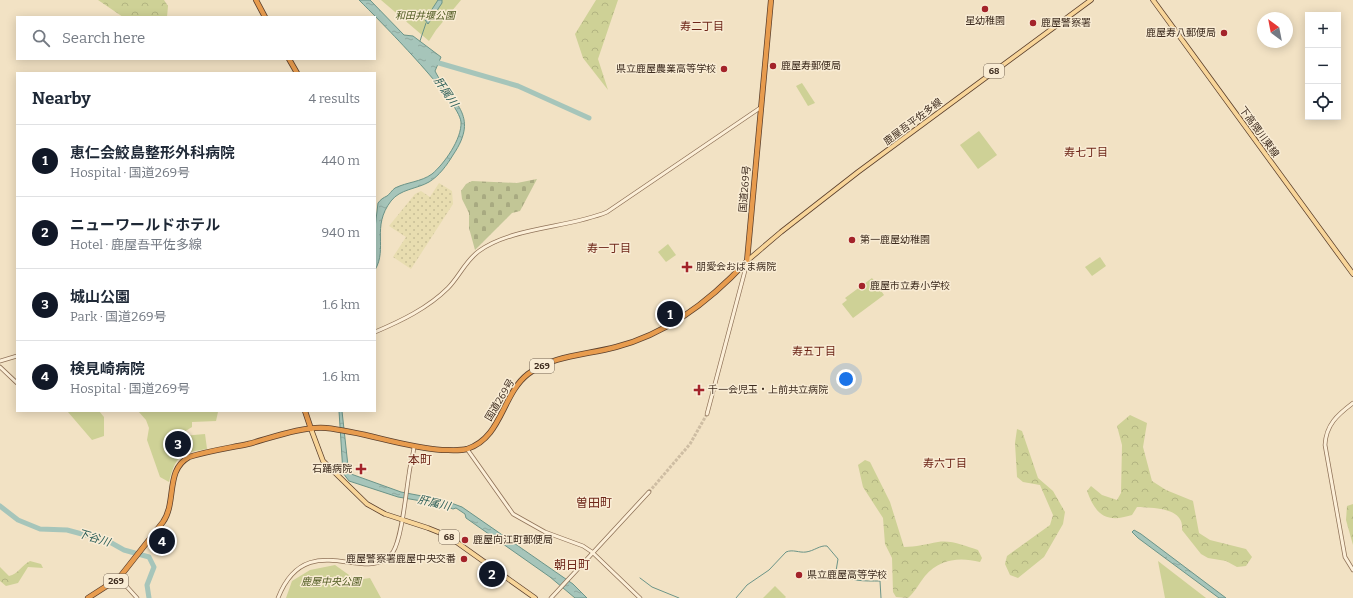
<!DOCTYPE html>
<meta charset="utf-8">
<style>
:root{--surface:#fff;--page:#f6f6f7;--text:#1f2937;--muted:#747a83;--line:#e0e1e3;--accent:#111827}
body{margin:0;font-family:Bitter,"Noto Sans JP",serif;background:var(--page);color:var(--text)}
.controls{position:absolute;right:12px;top:12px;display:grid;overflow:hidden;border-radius:0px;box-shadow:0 2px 10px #0003}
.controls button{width:36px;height:36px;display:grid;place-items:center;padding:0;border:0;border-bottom:1px solid var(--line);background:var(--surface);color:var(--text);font:20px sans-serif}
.compass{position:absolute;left:1257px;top:12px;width:36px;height:36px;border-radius:50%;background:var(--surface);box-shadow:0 2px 10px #0003;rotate:328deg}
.you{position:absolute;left:846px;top:379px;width:14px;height:14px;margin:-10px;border:3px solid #fff;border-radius:50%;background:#1a73e8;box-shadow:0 0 0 6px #1a73e833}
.badge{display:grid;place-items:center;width:26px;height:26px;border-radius:50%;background:var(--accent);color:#fff;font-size:13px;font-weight:700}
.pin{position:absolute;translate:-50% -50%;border:2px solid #fff;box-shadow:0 1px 4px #0006}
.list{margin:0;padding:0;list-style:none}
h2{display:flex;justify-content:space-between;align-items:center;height:52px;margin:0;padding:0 16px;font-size:17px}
h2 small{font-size:13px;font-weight:400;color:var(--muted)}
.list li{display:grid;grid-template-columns:26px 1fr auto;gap:12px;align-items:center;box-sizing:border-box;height:72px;padding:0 16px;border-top:1px solid var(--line)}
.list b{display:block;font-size:15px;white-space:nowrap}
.list p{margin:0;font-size:13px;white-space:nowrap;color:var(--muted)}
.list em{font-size:13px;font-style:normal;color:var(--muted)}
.icon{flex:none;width:22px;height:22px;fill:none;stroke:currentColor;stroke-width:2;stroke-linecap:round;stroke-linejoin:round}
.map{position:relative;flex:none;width:1353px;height:598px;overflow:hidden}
.search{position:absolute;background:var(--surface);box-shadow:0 2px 10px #0003;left:16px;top:16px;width:360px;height:44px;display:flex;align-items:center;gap:10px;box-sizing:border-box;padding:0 14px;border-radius:0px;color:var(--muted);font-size:15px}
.panel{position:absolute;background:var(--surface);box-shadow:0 2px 10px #0003;left:16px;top:72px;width:360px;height:340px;border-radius:0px}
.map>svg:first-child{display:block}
.farmland{fill:url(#farmland-dots)}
.forest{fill:url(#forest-crowns)}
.cemetery{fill:url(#cemetery-stones)}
.park{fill:#ced196}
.water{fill:url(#water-ripples);stroke:#6b9488}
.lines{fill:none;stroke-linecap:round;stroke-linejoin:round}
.stream{stroke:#6b9488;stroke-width:1}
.river{stroke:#a6c5ba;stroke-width:5}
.minor-tunnel{stroke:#cebda3;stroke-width:3;stroke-dasharray:3 1.5;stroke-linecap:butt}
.minor-casing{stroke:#8f7258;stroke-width:4.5}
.major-casing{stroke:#5c402d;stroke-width:5.5}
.highway-casing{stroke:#5c402d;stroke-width:6}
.minor{stroke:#fcefd8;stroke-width:3}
.major{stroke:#f8d599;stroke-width:4}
.highway{stroke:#e89c4e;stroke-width:4.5}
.poi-dot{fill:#a3232a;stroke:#f9ecd4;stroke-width:1.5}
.labels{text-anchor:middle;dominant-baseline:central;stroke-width:3;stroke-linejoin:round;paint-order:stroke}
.shield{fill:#f9ecd4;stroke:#756555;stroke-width:1}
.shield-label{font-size:9px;font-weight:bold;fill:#3d2b1e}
.park-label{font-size:10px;font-style:italic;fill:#505b22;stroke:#f9ecd4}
.poi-label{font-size:10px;fill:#3d2b1e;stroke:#f9ecd4;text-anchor:start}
.street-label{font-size:10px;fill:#3d2b1e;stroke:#f9ecd4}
.neighbourhood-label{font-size:11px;fill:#6e2619;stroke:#f9ecd4}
.water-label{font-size:11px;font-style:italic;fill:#2b5e58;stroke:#f9ecd4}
.quarter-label{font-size:12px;fill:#6e2619;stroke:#f9ecd4}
</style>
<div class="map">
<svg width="1353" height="598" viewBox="0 0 1353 598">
<defs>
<pattern id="farmland-dots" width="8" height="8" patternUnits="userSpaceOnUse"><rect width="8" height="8" fill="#e8ddb0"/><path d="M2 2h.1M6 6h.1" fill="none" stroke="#c8be97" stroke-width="1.8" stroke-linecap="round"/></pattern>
<pattern id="forest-crowns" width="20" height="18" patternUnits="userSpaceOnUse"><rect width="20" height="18" fill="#ced196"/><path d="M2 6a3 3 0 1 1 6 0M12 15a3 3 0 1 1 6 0" fill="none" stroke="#b2b481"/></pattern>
<pattern id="cemetery-stones" width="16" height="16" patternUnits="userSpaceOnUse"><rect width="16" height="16" fill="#c2c696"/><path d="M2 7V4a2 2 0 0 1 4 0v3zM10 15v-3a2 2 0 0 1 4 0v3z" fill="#a8aa81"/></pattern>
<pattern id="water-ripples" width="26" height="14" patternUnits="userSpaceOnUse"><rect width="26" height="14" fill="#a6c5ba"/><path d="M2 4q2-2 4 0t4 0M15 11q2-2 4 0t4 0" fill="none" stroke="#90a99f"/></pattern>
</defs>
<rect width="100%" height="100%" fill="#f2e2c4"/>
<path class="farmland" d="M439,183l13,8 1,13 -42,65 -18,-12 13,-20 -17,-11 26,-32 6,-3 9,6z"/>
<g class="forest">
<path d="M98,0h66l4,6 -1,11h-44z"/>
<path d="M596,0h22l-20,59 10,31 -25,-32 -8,-24z"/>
<path d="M1130,415l17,8 -4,24 9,34 14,9 27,11 6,32 11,7 36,9 6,8 -6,9 -9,1 -11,-6 -18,-3 -7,-4 -19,-24c3,-23 -30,-22 -45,-23l-5,8c-25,8 -36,1 -45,-24l4,-5 11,9 15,5 4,-7 1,-48 -5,-19z"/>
<path d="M1017,429l5,2 16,47 15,13 12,21 -2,12 -19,33 -26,21 -8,-3 -5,-11 2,-8 43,-31 3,-10 -13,-30 -17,-3 -6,-5 -2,-34z"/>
<path d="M865,460l5,2 20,40 14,45c12,0 22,-3 34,-5 14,-2 27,4 40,8l4,8 -2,4c-21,-5 -40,-3 -55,14 -6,7 -9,15 -17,22l-12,-1 -3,-5 -1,-34 -7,-14 -2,-26 -20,-31 -5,-22z"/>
<path d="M1353,504v41l-7,-25 1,-14z"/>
<path d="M30,561l11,3 2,4 -15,-1 -10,16 -12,3 -6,-5v-14l9,9c9,-2 13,-11 21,-15z"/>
</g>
<path class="cemetery" d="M537,179l-17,32 -8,2 -37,37 -6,-22v-15l-7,-14 -1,-8 5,-7 6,-3 45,2z"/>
<g class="park">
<path d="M381,0h80l-25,30 -7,11z"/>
<path d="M802,83l13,20 -7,3 -12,-20z"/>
<path d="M979,131l18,24 -19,14 -18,-24z"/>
<path d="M668,244l8,11 -10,7 -8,-10z"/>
<path d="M1100,257l6,9 -14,10 -7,-9z"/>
<path d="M872,278l12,17 -31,23 -11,-14 5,-4 -2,-2z"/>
<path d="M71,411h28l5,6v19l-12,4 -24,-28z"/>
<path d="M138,411h79l1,1 -2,9 -24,1v5l-11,7 1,2 23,-2 2,15c-26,4 -31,6 -38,33l-9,-5 -13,-37 2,-12 -3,-8z"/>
<path d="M1158,561l48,37h-41z"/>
<path d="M335,565l21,15 14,-2 11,20h-95l6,-17 18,-11z"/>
<path d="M775,586l11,11 -1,1h-22z"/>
</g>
<g class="water">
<path d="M359,0h11l34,35 9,1 28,21 -6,14c16,32 46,43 18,84 -6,10 -14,21 -24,27 -12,7 -29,7 -38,19 -20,26 -3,47 -16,69v-42l3,-25c3,-4 5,-5 9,-7 2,-1 5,-6 8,-8 12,-6 26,-6 37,-14 12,-10 30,-35 29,-52 -2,-22 -83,-103 -102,-122z"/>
<path d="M438,0h4v3l-14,21 -3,-4z"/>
<path d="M339,411h3l6,55 3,8 50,18 42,8 19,7 111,77 14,14h-12l-25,-21 -84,-59 -1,-4 -9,-6 -3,1 -14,-5 -41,-7 -49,-16 -6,-8z"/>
<path d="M1134,530l7,4 85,64h-7l-81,-60 -6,-6z"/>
</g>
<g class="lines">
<g class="stream">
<path d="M420,41l6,-18"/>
<path d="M640,578l12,9 27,11"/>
<path d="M736,598l11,-13 22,-15 17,-18c7,-3 13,1 20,0 8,-1 14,-7 21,-6l11,13 -2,12c10,11 30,10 44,10l1,17"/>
</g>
<g class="river">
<path d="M432,61l86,25 71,32"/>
<path d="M0,506l18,14 22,9 27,1 41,11 16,9 25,7 5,10 -7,18 2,13"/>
</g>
<path class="minor-tunnel" d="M649,492l41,-48 17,-30"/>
<g class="minor-casing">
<g id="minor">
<path d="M375,332c26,-11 53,-24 73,-44 11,-11 18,-28 31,-37 33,-24 90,-23 128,-39l153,-104"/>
<path d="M0,361l17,-5"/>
<path d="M0,367l17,16"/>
<path d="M1353,403c-16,12 -27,22 -28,42l20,112 8,13"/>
<path d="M707,414l40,-151"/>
<path d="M467,449l46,65 32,18 38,14 9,6 48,46"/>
<path d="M119,578l18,20"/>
<path d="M278,598c29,-74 91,-10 115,-46 9,-14 13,-60 16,-78 1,-9 4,-18 5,-27"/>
<path d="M551,598l98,-106"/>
</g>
</g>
<g class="major-casing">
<g id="major">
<path d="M1153,0l200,274"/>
<path d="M747,261l34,-29 77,-60 233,-172"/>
<path d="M311,429l12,32 44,43 18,10 43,14 20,8 87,62"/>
</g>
</g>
<g class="highway-casing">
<g id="highway">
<path d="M256,0l9,17"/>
<path d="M289,59l8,14"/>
<path d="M305,411l6,18"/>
<path d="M88,598l31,-20 44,-56c14,-20 2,-52 26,-65 19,-6 40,-9 59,-13 23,-6 55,-18 78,-16 40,4 76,19 116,22 8,0 18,1 25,-1 35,-11 35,-55 61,-75 25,-19 59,-19 88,-27 51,-13 96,-48 131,-86l24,-261"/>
</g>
</g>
<use href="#minor" class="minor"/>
<use href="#major" class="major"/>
<use href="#highway" class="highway"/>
</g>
<g class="poi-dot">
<circle cx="985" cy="9" r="4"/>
<circle cx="1033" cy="23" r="4"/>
<circle cx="1224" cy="33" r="4"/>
<circle cx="773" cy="66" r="4"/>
<circle cx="724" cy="69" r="4"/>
<circle cx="852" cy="240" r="4"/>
<path d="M685 261h4v4h4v4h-4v4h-4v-4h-4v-4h4z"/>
<circle cx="862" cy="286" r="4"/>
<path d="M697 384h4v4h4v4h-4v4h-4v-4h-4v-4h4z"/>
<path d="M359 463h4v4h4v4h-4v4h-4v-4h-4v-4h4z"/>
<circle cx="465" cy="540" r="4"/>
<circle cx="464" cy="559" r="4"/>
<circle cx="799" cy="575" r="4"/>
</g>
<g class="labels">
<g class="shield">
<rect x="984" y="64" width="20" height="14" rx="3"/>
<rect x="530" y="359" width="24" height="14" rx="3"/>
<rect x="439" y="530" width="20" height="14" rx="3"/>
<rect x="104" y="574" width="24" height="14" rx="3"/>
</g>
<g class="shield-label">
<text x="994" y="71">68</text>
<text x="542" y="366">269</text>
<text x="449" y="537">68</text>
<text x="116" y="581">269</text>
</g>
<g class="park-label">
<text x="425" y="16">和田井堰公園</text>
<text x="331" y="582">鹿屋中央公園</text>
</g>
<g class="poi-label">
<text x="985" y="21" text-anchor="middle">星幼稚園</text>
<text x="1041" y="23">鹿屋警察署</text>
<text x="1216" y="33" text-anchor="end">鹿屋寿八郵便局</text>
<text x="781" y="66">鹿屋寿郵便局</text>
<text x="716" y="69" text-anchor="end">県立鹿屋農業高等学校</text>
<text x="860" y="240">第一鹿屋幼稚園</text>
<text x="696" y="267">朋愛会おばま病院</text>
<text x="870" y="286">鹿屋市立寿小学校</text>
<text x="708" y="390">千一会児玉・上前共立病院</text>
<text x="352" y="469" text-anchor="end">石踊病院</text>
<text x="473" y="540">鹿屋向江町郵便局</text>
<text x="456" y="559" text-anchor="end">鹿屋警察署鹿屋中央交番</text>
<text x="807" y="575">県立鹿屋高等学校</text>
</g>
<g class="street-label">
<text transform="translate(913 122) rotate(-37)">鹿屋吾平佐多線</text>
<text transform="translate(1259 132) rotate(54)">下高隈川東線</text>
<text transform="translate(745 189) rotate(-85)">国道269号</text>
<text transform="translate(500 400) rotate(-59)">国道269号</text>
</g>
<g class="neighbourhood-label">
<text x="702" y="26">寿二丁目</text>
<text x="1086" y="152">寿七丁目</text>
<text x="609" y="248">寿一丁目</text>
<text x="814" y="351">寿五丁目</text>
<text x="945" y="463">寿六丁目</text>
</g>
<g class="water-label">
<text transform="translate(446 92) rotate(56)">肝属川</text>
<text transform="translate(434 503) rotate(13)">肝属川</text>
<text transform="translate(94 538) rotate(17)">下谷川</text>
</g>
<g class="quarter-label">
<text x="420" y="460">本町</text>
<text x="594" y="503">曽田町</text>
<text x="572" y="565">朝日町</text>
</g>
</g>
</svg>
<div class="controls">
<button>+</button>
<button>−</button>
<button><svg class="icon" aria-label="locate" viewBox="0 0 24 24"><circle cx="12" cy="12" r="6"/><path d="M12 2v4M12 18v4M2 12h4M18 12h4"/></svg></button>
</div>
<svg class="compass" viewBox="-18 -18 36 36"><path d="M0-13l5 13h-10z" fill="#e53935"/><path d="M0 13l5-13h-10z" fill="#747a83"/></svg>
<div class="you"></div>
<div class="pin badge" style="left:670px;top:314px">1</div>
<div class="pin badge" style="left:492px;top:574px">2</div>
<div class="pin badge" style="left:178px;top:444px">3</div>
<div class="pin badge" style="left:162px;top:541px">4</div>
<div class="search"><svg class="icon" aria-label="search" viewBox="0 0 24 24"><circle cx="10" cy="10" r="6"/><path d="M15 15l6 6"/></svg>Search here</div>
<section class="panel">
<h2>Nearby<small>4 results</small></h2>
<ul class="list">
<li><span class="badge">1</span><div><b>恵仁会鮫島整形外科病院</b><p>Hospital · 国道269号</p></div><em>440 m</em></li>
<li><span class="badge">2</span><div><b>ニューワールドホテル</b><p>Hotel · 鹿屋吾平佐多線</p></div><em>940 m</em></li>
<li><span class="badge">3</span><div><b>城山公園</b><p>Park · 国道269号</p></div><em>1.6 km</em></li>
<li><span class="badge">4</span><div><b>検見崎病院</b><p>Hospital · 国道269号</p></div><em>1.6 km</em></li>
</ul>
</section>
</div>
